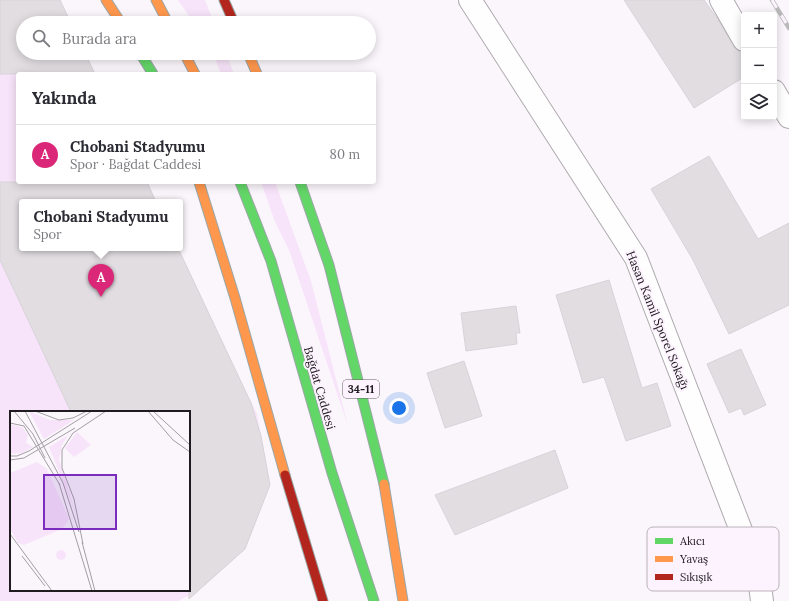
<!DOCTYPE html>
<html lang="tr">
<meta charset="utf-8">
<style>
:root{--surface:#fff;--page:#f7f7f7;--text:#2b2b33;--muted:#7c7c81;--line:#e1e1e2;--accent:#db2777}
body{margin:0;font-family:Lora,serif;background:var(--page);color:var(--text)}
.controls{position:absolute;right:12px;top:12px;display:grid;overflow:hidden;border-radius:4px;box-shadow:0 2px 10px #0003}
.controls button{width:36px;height:36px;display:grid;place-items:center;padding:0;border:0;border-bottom:1px solid var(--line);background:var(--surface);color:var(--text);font:20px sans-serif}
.you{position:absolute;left:399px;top:408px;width:14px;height:14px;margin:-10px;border:3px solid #fff;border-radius:50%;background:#1a73e8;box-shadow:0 0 0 6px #1a73e833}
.badge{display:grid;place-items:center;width:26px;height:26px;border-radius:50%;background:var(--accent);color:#fff;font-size:13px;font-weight:700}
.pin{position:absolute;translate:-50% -33px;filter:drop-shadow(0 1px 2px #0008)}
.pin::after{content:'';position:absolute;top:21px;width:14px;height:12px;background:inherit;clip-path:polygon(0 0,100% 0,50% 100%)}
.popup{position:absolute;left:19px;top:199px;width:164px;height:52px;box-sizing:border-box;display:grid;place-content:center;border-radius:4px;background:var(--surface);filter:drop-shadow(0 1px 3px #0005);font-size:13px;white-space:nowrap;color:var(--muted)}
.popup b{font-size:15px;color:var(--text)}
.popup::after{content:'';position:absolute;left:50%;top:100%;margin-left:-8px;border:8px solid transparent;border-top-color:var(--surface)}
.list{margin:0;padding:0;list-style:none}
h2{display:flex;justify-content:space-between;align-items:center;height:52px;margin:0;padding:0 16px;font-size:17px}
h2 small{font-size:13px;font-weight:400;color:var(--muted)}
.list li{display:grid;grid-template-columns:26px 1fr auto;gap:12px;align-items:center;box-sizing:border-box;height:60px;padding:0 16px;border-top:1px solid var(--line)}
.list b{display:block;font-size:15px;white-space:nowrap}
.list p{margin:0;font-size:13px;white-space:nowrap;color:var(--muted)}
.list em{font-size:13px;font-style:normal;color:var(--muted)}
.icon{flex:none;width:22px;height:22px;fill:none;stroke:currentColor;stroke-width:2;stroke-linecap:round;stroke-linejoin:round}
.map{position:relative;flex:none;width:789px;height:601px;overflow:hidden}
.search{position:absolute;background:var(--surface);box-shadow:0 2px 10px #0003;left:16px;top:16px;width:360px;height:44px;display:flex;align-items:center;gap:10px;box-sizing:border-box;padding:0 14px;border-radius:22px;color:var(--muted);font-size:15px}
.panel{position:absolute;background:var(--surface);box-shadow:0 2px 10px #0003;left:16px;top:72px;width:360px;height:112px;border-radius:4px}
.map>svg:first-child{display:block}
.green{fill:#f8e4fa;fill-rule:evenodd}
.building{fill:#e1dde1;stroke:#d7d3d8}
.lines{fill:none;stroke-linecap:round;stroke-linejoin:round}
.street-casing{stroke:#aeaaae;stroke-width:24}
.fast-casing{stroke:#9ba7a7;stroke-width:11}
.slow-casing{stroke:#9ba7a7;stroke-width:11}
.jam-casing{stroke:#9ba7a7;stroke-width:11}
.street{stroke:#fefefe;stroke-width:22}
.fast{stroke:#63d668;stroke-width:9}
.slow{stroke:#ff974d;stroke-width:9}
.jam{stroke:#b3261e;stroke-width:9}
.rail-casing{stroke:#bbbabb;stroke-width:4.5}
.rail{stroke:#fdf3fe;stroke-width:3;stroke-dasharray:9;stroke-linecap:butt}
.labels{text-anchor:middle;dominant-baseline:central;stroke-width:4;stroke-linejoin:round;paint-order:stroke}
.shield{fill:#fdf3fe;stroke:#625c63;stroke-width:1}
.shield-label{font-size:11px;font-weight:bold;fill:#1f1b20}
.street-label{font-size:12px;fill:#1f1b20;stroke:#fdf3fe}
.inset-road{fill:none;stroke:#a39ea3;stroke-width:1}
.view{fill:#7b2cbf;fill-opacity:0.15;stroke:#7b2cbf;stroke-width:2}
.inset-edge{fill:none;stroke:#1f1b20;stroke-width:2}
.key{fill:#fdf3fe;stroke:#bab2bb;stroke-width:1}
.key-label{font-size:11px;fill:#1f1b20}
</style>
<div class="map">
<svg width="789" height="601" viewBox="0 0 789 601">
<rect width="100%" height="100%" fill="#fbf6fb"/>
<g class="green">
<path d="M0,0l23,23v30h62l10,21h-77v108h129l9,20h-134v46h156l79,166 13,71 -25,64 -48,43 -19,9h-178zM11,412h178v178h-178z"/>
<path d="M178,0h27l9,23h-20z"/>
<path d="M213,53h13l8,21h-13z"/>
<path d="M261,182h14l36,99 37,145 -59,-176 -14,-28z"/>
</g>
<g class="building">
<path d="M0,0h60l11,23h-48v30h62l10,21h-95z"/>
<path d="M624,0h80l15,21 14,25 6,5 5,7v19l-50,31z"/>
<path d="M709,156l49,83 31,-16v82l-60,29 -36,-74 -42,-71z"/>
<path d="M0,182h147l9,20h-134v46h156l73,155 10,33 9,49 -25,64 -56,50v-187h-118l-71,-152z"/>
<path d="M609,280l33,108 15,-5 14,43 -45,15 -22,-64 -21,6 -27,-88z"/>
<path d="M516,306l4,27h-4l1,11 -51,7 -5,-38z"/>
<path d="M741,349l25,56 -22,10 -3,-7 -12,5 -22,-49z"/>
<path d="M464,361l18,55 -37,12 -18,-55z"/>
<path d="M555,450l13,38 -113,47 -20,-40z"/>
</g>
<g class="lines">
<g class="street-casing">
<g id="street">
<path d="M470,0l166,258 123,319 3,24"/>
<path d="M721,0l23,40"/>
<path d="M774,91l15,26"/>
</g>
</g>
<g class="fast-casing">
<g id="fast">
<path d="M140,53l13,21"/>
<path d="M240,182l31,79 61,212 42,128"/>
<path d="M300,182l29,83 55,219"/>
</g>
</g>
<g class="slow-casing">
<g id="slow">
<path d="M106,0l15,23"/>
<path d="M156,0l12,23"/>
<path d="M184,53l11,21"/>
<path d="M248,53l9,21"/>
<path d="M199,182l36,116 50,177"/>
<path d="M384,484l19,117"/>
</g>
</g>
<g class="jam-casing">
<g id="jam">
<path d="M224,0l10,23"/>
<path d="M285,475l38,126"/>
</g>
</g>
<use href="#street" class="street"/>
<use href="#fast" class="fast"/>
<use href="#slow" class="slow"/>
<use href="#jam" class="jam"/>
<g class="rail-casing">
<path id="rail" d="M772,0l17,28"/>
</g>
<use href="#rail" class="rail"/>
</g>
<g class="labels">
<rect class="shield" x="343" y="380" width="36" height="18" rx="3"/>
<g class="shield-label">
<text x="361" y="389">34-11</text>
</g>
<g class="street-label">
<text transform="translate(658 320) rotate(68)">Hasan Kamil Sporel Sokağı</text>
<text transform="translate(320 388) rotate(74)">Bağdat Caddesi</text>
</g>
</g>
<g transform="translate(10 411)">
<rect width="180" height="180" fill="#fbf6fb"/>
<path d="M19,0l21,9h24l-30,19zM0,13l13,4 5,7 -2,8 7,4 -11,6 -12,1zM67,21l14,13 -17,12 -9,-9zM58,24l-6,10 -3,14 17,55 -27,-67zM27,51l10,7 22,50 -7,10 -38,16 -6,-2 -8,-14v-56zM46 144a5 5 0 1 1 10 0a5 5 0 1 1-10 0Z" fill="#f8e4fa"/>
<path class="inset-road" d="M4,0l19,23 12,24M15,0l38,72 16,49M25,0l24,9 14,-2 14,-7M138,0l25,29 17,12M143,0l37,34M0,12l14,3 36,59M0,45h7l12,-5 63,-40M0,49l14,-2 51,-30M49,72l33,108M0,123l42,57M72,131l13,49M73,133l-9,-45 -12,-31v-18l11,-17 33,-22M12,145l23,30"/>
<path class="view" d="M34,64h72v54h-72z"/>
<rect width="180" height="180" class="inset-edge"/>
</g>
<rect x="647" y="527" width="132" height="64" rx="6" class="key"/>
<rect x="655" y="538" width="18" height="6" fill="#63d668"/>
<rect x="655" y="556" width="18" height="6" fill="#ff974d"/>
<rect x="655" y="574" width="18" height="6" fill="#b3261e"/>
<g class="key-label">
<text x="680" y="545">Akıcı</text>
<text x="680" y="563">Yavaş</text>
<text x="680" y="581">Sıkışık</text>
</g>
</svg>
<div class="controls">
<button>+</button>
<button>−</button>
<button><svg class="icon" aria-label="layers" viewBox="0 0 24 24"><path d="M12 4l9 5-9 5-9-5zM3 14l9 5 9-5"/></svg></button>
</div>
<div class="you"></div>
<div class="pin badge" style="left:101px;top:297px">A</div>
<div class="popup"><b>Chobani Stadyumu</b>Spor</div>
<div class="search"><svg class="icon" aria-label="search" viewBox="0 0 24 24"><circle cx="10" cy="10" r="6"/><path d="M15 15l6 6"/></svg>Burada ara</div>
<section class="panel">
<h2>Yakında<small></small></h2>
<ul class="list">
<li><span class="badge">A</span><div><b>Chobani Stadyumu</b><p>Spor · Bağdat Caddesi</p></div><em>80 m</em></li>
</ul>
</section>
</div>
